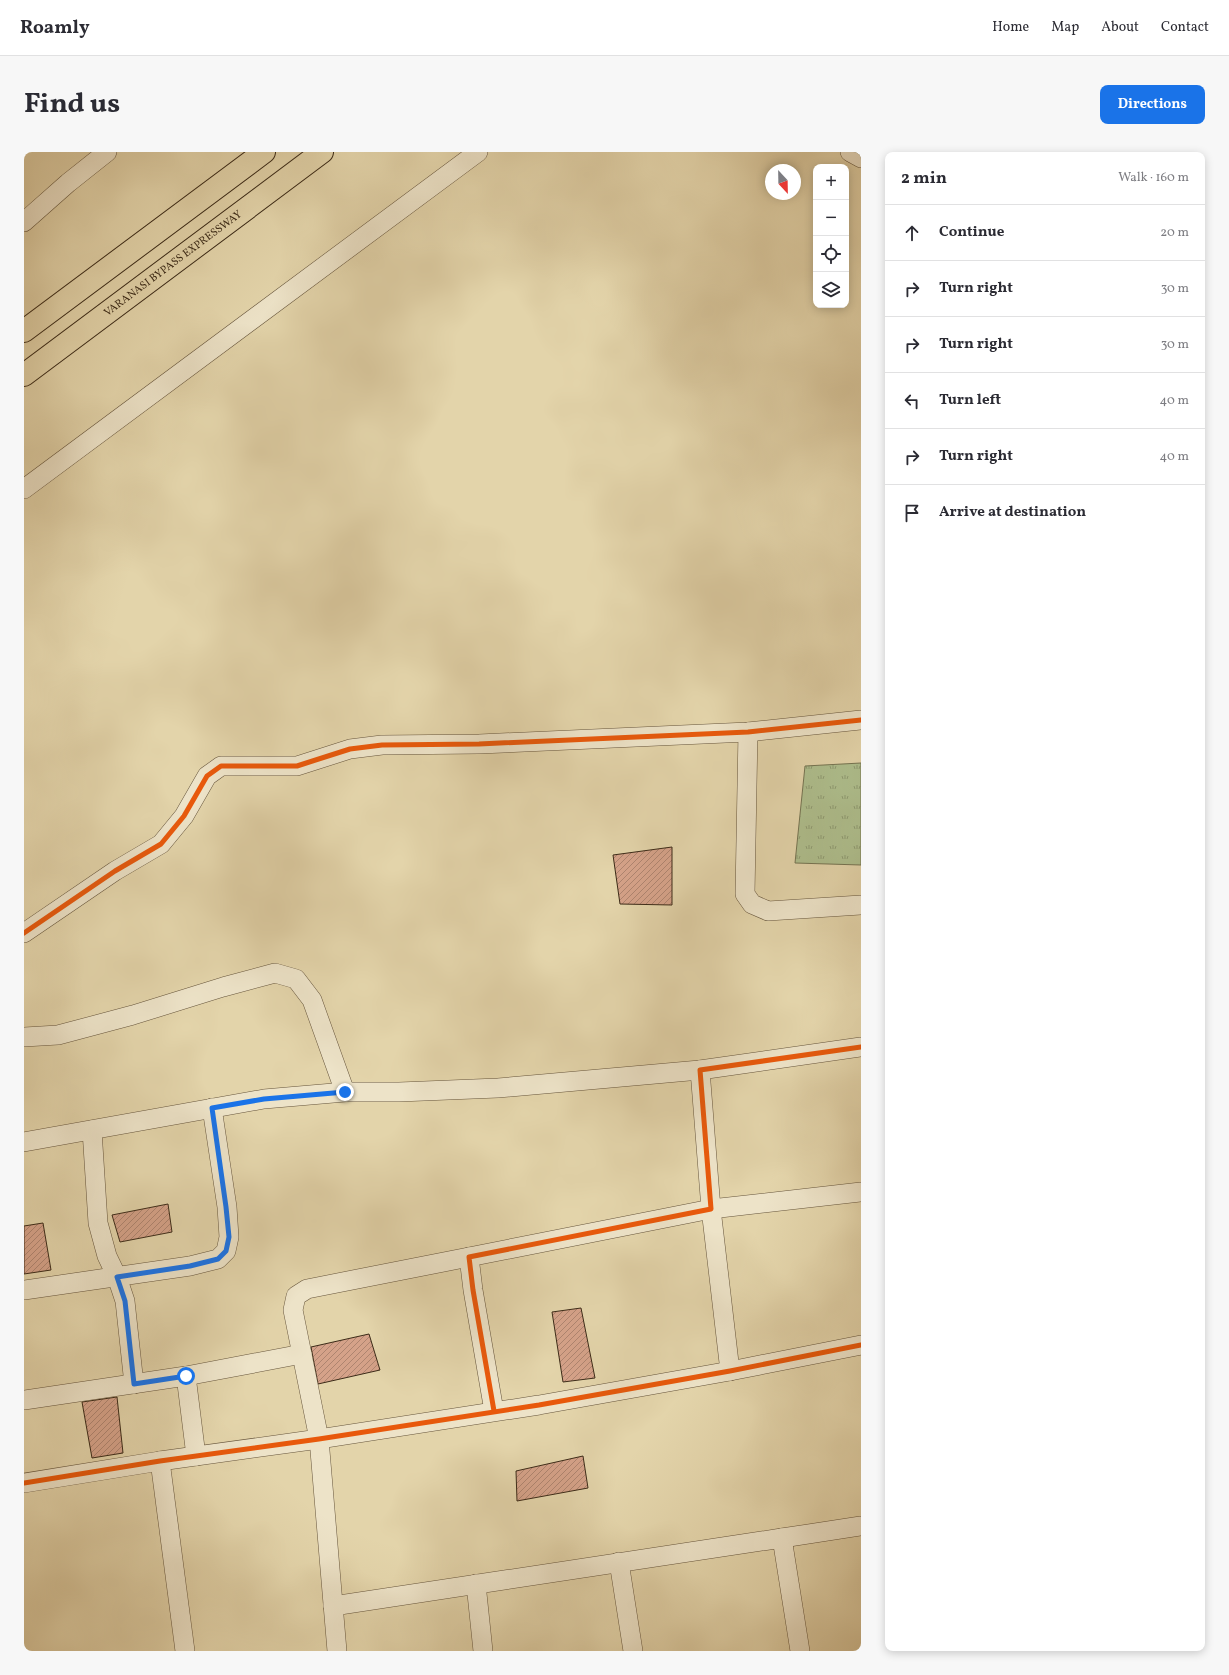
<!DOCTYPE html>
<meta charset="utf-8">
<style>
:root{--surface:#fff;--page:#f7f7f7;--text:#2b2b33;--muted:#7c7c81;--line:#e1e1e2;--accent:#1a73e8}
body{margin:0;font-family:Vollkorn,serif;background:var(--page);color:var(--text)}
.controls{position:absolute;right:12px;top:12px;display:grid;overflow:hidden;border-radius:8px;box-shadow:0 2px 10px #0003}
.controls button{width:36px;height:36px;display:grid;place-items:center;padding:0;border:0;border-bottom:1px solid var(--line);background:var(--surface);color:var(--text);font:20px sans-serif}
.compass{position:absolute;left:741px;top:12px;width:36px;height:36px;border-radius:50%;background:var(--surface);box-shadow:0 2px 10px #0003;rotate:158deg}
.stop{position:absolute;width:12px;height:12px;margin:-9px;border:3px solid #1a73e8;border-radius:50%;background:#fff}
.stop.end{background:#1a73e8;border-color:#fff;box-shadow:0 1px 4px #0008}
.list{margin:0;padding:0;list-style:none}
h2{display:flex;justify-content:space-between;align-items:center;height:52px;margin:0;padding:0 16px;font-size:17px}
h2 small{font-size:13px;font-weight:400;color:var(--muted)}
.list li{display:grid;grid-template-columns:26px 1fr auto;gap:12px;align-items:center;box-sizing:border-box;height:56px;padding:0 16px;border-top:1px solid var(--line)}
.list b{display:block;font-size:15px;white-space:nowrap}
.list em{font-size:13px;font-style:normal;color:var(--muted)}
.icon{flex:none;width:22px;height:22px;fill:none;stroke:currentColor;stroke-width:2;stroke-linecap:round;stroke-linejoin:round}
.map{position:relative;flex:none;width:837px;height:1499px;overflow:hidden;border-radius:8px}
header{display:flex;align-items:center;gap:24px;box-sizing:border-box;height:56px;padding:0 20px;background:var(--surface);border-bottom:1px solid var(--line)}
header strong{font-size:19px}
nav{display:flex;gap:22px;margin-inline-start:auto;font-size:14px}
.intro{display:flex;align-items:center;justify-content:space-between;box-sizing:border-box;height:96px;padding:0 24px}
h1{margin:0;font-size:28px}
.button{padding:10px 18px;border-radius:8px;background:var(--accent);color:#fff;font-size:14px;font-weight:700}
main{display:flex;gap:24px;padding:0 24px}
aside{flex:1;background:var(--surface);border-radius:8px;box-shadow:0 2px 10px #0003}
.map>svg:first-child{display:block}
.grass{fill:url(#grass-tufts);stroke:#757452}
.building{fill:url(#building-hatch);stroke:#3c2b18}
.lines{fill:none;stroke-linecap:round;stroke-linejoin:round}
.minor-casing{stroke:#66553c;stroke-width:20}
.trunk-casing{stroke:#3c2b18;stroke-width:24}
.minor{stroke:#ede3c8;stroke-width:19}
.trunk{stroke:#e3d4aa;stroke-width:22}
.cycleway-casing{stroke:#ede3c8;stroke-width:8}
.cycleway{stroke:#e8590c;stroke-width:5}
.route{stroke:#1a73e8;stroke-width:5}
.labels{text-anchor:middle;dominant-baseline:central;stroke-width:3.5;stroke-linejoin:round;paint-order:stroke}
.street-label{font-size:11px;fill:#3c2b18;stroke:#ede3c8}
</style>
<header>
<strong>Roamly</strong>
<nav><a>Home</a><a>Map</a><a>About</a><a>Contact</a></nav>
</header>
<div class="intro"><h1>Find us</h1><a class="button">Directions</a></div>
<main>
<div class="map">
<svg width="837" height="1499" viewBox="0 0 837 1499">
<defs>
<pattern id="grass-tufts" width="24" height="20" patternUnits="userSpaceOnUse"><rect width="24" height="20" fill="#aebe8d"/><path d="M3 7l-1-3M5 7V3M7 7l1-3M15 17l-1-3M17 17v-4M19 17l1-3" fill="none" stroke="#8f9b72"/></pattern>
<pattern id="building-hatch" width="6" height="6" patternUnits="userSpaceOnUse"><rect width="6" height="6" fill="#d5a289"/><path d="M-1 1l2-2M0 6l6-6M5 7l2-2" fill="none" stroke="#ae846f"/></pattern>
</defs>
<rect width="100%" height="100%" fill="#e3d4aa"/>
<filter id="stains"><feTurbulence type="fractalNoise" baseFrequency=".005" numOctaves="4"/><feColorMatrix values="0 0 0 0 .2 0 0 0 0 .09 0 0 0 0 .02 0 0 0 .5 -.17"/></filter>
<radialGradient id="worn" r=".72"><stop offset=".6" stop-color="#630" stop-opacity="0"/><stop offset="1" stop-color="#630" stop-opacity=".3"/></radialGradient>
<path class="grass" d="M837,611v102l-66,-2 10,-97z"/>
<g class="building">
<path d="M648,695v58l-52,-1 -7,-49z"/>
<path d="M144,1052l4,28 -52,10 -8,-27z"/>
<path d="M19,1071l8,47 -27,4v-48z"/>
<path d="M557,1156l14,70 -32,4 -11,-70z"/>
<path d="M345,1182l11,36 -62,14 -7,-37z"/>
<path d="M93,1245l6,56 -31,5 -10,-56z"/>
<path d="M559,1304l5,32 -71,13 -1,-30z"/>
</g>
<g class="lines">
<g class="minor-casing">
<g id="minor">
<path d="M826,0l11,6"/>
<path d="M0,70l44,-39 39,-31"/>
<path d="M0,337l454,-337"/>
<path d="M724,580l-3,162 7,10 16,7 93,-6"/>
<path d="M0,781l91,-62 46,-27 23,-28 23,-40 14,-10h76l53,-17 32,-4 97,-1 269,-12 113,-12"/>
<path d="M0,885l34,-2 75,-20 90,-28 52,-14 21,6 16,21 33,92"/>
<path d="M68,978l6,93 9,33 10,21 8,24 9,83"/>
<path d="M0,990l240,-43 81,-7h54l99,-4 202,-18"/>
<path d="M0,1138l166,-24 28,-7 8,-8 3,-14 -2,-30 -15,-99"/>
<path d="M706,1219l-19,-162 150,-17"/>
<path d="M162,1224l10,80"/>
<path d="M0,1248l162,-24 116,-22"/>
<path d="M470,1259l-21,-121 -4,-33 242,-48 -11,-139 161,-23"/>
<path d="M136,1309l25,190"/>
<path d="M0,1331l136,-22 159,-22 220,-34 191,-34 131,-26"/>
<path d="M758,1386l79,-12"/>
<path d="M595,1410l14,89"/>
<path d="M452,1432l7,67"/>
<path d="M309,1454l449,-68 18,113"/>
<path d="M313,1499l-18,-212 -26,-129 3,-14 11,-7 162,-32"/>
</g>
</g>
<g class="trunk-casing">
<g id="trunk">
<path d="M0,179l240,-179"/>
<path id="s1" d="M0,223l298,-223"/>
</g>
</g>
<use href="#minor" class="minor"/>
<use href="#trunk" class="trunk"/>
<g class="cycleway-casing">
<g id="cycleway">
<path d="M0,781l91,-62 46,-27 23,-28 23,-40 14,-10h76l53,-17 32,-4 97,-1 269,-12 113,-12"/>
<path d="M470,1259l-21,-121 -4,-33 242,-48 -11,-139 161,-23"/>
<path d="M0,1331l136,-22 159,-22 220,-34 191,-34 131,-26"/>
</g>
</g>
<use href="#cycleway" class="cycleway"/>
</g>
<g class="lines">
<path class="route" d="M162,1224l-52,8 -9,-83 -8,-24 73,-11 28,-7 8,-8 3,-14 -3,-30 -14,-99 52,-9 81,-7"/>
</g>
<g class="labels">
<g class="street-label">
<text stroke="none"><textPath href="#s1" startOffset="186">VARANASI BYPASS EXPRESSWAY</textPath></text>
</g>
</g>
<rect width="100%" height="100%" filter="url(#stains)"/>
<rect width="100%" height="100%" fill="url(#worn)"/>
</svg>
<div class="controls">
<button>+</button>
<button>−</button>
<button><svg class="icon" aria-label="locate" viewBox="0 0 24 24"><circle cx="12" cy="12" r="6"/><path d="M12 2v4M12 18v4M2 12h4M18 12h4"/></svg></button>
<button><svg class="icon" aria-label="layers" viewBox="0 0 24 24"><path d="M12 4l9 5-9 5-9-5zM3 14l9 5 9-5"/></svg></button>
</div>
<svg class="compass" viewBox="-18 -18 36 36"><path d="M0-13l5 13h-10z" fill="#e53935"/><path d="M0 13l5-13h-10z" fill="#7c7c81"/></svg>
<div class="stop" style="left:162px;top:1224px"></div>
<div class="stop end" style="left:321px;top:940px"></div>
</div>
<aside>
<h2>2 min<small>Walk · 160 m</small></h2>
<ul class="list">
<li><svg class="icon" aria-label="ahead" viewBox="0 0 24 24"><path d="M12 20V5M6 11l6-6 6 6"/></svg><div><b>Continue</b></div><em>20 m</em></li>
<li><svg class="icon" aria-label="right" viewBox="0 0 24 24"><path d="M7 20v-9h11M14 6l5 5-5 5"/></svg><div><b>Turn right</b></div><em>30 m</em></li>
<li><svg class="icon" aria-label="right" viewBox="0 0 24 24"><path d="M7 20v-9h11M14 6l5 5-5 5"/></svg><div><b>Turn right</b></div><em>30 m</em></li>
<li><svg class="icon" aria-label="left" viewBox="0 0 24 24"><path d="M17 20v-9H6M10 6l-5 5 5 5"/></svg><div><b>Turn left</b></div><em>40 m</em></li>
<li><svg class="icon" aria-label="right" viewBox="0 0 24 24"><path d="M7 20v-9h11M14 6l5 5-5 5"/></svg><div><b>Turn right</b></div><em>40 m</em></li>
<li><svg class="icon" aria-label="arrive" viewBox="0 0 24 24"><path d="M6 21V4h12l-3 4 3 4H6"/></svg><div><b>Arrive at destination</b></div></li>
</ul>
</aside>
</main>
